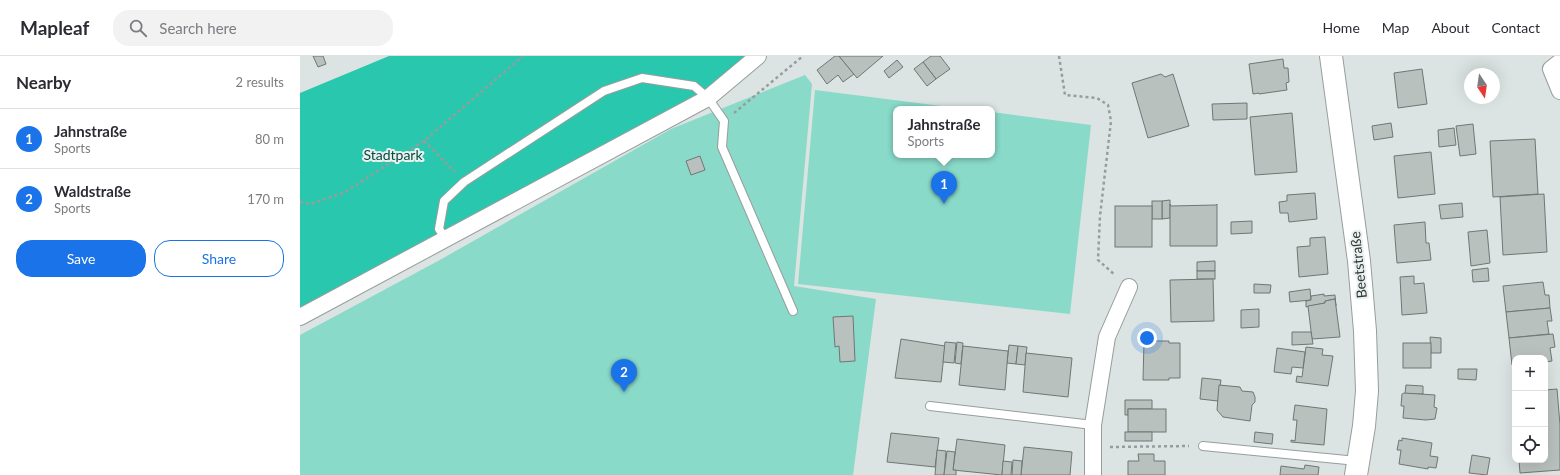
<!DOCTYPE html>
<meta charset="utf-8">
<style>
:root{--surface:#fff;--page:#f2f2f3;--text:#2b2b33;--muted:#7c7c81;--line:#e1e1e2;--accent:#1a73e8}
body{margin:0;font-family:Lato,sans-serif;background:var(--page);color:var(--text)}
.controls{position:absolute;right:12px;bottom:12px;display:grid;overflow:hidden;border-radius:8px;box-shadow:0 4px 16px #0002}
.controls button{width:36px;height:36px;display:grid;place-items:center;padding:0;border:0;border-bottom:1px solid var(--line);background:var(--surface);color:var(--text);font:20px sans-serif}
.compass{position:absolute;left:1164px;top:12px;width:36px;height:36px;border-radius:50%;background:var(--surface);box-shadow:0 4px 16px #0002;rotate:167deg}
.you{position:absolute;left:847px;top:282px;width:14px;height:14px;margin:-10px;border:3px solid #fff;border-radius:50%;background:#1a73e8;box-shadow:0 0 0 6px #1a73e833}
.badge{display:grid;place-items:center;width:26px;height:26px;border-radius:50%;background:var(--accent);color:#fff;font-size:13px;font-weight:700}
.pin{position:absolute;translate:-50% -33px;filter:drop-shadow(0 1px 2px #0008)}
.pin::after{content:'';position:absolute;top:21px;width:14px;height:12px;background:inherit;clip-path:polygon(0 0,100% 0,50% 100%)}
.popup{position:absolute;left:593px;top:50px;width:102px;height:52px;box-sizing:border-box;display:grid;place-content:center;border-radius:8px;background:var(--surface);filter:drop-shadow(0 1px 3px #0005);font-size:13px;white-space:nowrap;color:var(--muted)}
.popup b{font-size:15px;color:var(--text)}
.popup::after{content:'';position:absolute;left:50%;top:100%;margin-left:-8px;border:8px solid transparent;border-top-color:var(--surface)}
.list{margin:0;padding:0;list-style:none}
h2{display:flex;justify-content:space-between;align-items:center;height:52px;margin:0;padding:0 16px;font-size:17px}
h2 small{font-size:13px;font-weight:400;color:var(--muted)}
.list li{display:grid;grid-template-columns:26px 1fr auto;gap:12px;align-items:center;box-sizing:border-box;height:60px;padding:0 16px;border-top:1px solid var(--line)}
.list b{display:block;font-size:15px;white-space:nowrap}
.list p{margin:0;font-size:13px;white-space:nowrap;color:var(--muted)}
.list em{font-size:13px;font-style:normal;color:var(--muted)}
.actions{display:flex;gap:8px;padding:12px 16px}
.actions a{flex:1;padding:9px 0;border:1px solid var(--accent);border-radius:16px;text-align:center;font-size:14px;color:var(--accent)}
.actions .main{background:var(--accent);color:#fff}
.icon{flex:none;width:22px;height:22px;fill:none;stroke:currentColor;stroke-width:2;stroke-linecap:round;stroke-linejoin:round}
.map{position:relative;flex:none;width:1260px;height:419px;overflow:hidden}
header{display:flex;align-items:center;gap:24px;box-sizing:border-box;height:56px;padding:0 20px;background:var(--surface);border-bottom:1px solid var(--line)}
header strong{font-size:19px}
nav{display:flex;gap:22px;margin-inline-start:auto;font-size:14px}
.search{width:280px;height:36px;background:var(--page);display:flex;align-items:center;gap:10px;box-sizing:border-box;padding:0 14px;border-radius:16px;color:var(--muted);font-size:15px}
main{display:flex}
aside{flex:1;background:var(--surface)}
.map>svg:first-child{display:block}
.green{fill:#89dac9}
.forest{fill:#2ac7af}
.building{fill:#b9c1bf;stroke:#6f7775}
.lines{fill:none;stroke-linecap:round;stroke-linejoin:round}
.service-casing{stroke:#969e9c;stroke-width:10}
.minor-casing{stroke:#969e9c;stroke-width:18}
.secondary-casing{stroke:#969e9c;stroke-width:24}
.path{stroke:#979d9c;stroke-width:2.5;stroke-dasharray:3 3;stroke-linecap:butt}
.service{stroke:#fff;stroke-width:8}
.minor{stroke:#fff;stroke-width:16}
.secondary{stroke:#fff;stroke-width:22}
.labels{text-anchor:middle;dominant-baseline:central;stroke-width:4;stroke-linejoin:round;paint-order:stroke}
.park-label{font-size:14px;fill:#07493f;stroke:#e8f1ef}
.street-label{font-size:14px;fill:#343736;stroke:#e8f1ef}
</style>
<header>
<strong>Mapleaf</strong>
<div class="search"><svg class="icon" aria-label="search" viewBox="0 0 24 24"><circle cx="10" cy="10" r="6"/><path d="M15 15l6 6"/></svg>Search here</div>
<nav><a>Home</a><a>Map</a><a>About</a><a>Contact</a></nav>
</header>
<main>
<aside>
<h2>Nearby<small>2 results</small></h2>
<ul class="list">
<li><span class="badge">1</span><div><b>Jahnstraße</b><p>Sports</p></div><em>80 m</em></li>
<li><span class="badge">2</span><div><b>Waldstraße</b><p>Sports</p></div><em>170 m</em></li>
</ul>
<div class="actions"><a class="main">Save</a><a>Share</a></div>
</aside>
<div class="map">
<svg width="1260" height="419" viewBox="0 0 1260 419">
<rect width="100%" height="100%" fill="#dbe4e2"/>
<g class="green">
<path d="M505,19l7,9 -18,202 82,13 -23,176h-553v-140l138,-74 233,-132z"/>
<path d="M515,34l150,19h-69v46h96v-43l99,13 -21,189 -272,-30z"/>
</g>
<path class="forest" d="M89,0h357l-43,36 -403,217v-216z"/>
<g class="building">
<path d="M13,0h10l3,8 -8,3z"/>
<path d="M535,0h4l15,18 -11,8 -5,-7 -11,9 -10,-14z"/>
<path d="M539,0h44l-26,22z"/>
<path d="M631,0h9l10,13 -14,10 -13,-17z"/>
<path d="M983,3l1,9h4l1,14 -3,1 1,7 -28,4v-1l-6,1 -4,-30z"/>
<path d="M597,4l6,7 -14,11 -5,-7z"/>
<path d="M623,6l13,17 -9,7 -13,-17z"/>
<path d="M1122,13l5,35 -29,4 -4,-35z"/>
<path d="M861,18l4,3 8,-3 16,52 -41,12 -16,-55z"/>
<path d="M947,47v16l-34,1 -1,-16z"/>
<path d="M992,57l5,59 -42,3 -5,-58z"/>
<path d="M1091,67l2,14 -19,3 -2,-14z"/>
<path d="M1173,68l3,30 -16,2 -4,-30z"/>
<path d="M1154,72l2,17 -17,2 -1,-17z"/>
<path d="M1235,83l3,55 -45,3 -3,-56z"/>
<path d="M1131,96l4,42 -37,4 -4,-42z"/>
<path d="M400,100l5,14 -14,5 -5,-14z"/>
<path d="M1015,137l2,26 -28,3 -1,-9h-8l-1,-11 8,-1v-6z"/>
<path d="M1244,138l3,58 -44,3 -3,-58z"/>
<path d="M870,144v18l-8,1v-18z"/>
<rect x="852" y="145" width="10" height="18"/>
<path d="M1162,147l1,14 -22,2 -2,-14z"/>
<path d="M870,148l1,2 45,-1 1,-1v42h-47z"/>
<rect x="815" y="150" width="37" height="41"/>
<path d="M952,165v12l-21,1v-12z"/>
<path d="M1125,166l1,21h3l2,17 -34,3 -3,-38z"/>
<path d="M1187,174l3,33 -19,3 -3,-34z"/>
<path d="M1025,181l3,37 -29,3 -2,-30 13,-1v-8z"/>
<path d="M915,205v10h-18v-9z"/>
<path d="M1188,212l1,13 -16,1 -1,-12z"/>
<rect x="897" y="215" width="18" height="8"/>
<path d="M1114,220v8l10,-1 3,30 -25,2 -2,-38z"/>
<path d="M913,223l1,42 -43,1 -1,-42z"/>
<path d="M1243,226l2,13h4l1,13 -44,4 -3,-26z"/>
<path d="M954,228l17,1 -1,8h-16z"/>
<path d="M1010,233l1,11 -21,2 -1,-10z"/>
<path d="M1024,238v2l11,-1 1,11 -1,-7 -10,2v2l-19,4v-6l5,-1v-4z"/>
<path d="M1035,243l5,38 -28,2 -4,-33 17,-3v-2z"/>
<path d="M1250,252l2,13h-5l2,13 -40,4 -3,-26z"/>
<path d="M959,253v18l-18,1v-18z"/>
<path d="M553,260l2,45 -15,1 -1,-16 -4,1 -2,-30z"/>
<path d="M992,276h19l2,12 -21,1z"/>
<path d="M1253,278l2,13 -5,1 2,13 -7,1v-4h-30v7h-3l-3,-27z"/>
<path d="M1130,281l11,1v15h-10z"/>
<path d="M601,283l44,7 -4,36 -46,-4z"/>
<path d="M844,285h25v2h11v35h-11v2h-26z"/>
<path d="M645,286l11,1 -2,20 -11,-1z"/>
<path d="M657,286l6,1 -2,21 -6,-1z"/>
<rect x="1103" y="287" width="28" height="25"/>
<path d="M709,289l9,1 -2,18 -9,-1z"/>
<path d="M663,290l45,5 -3,39 -46,-5z"/>
<path d="M718,290l9,1 -2,18 -9,-1z"/>
<path d="M1006,291l17,2 -1,6 11,1 -5,30 -32,-4 1,-6 5,1z"/>
<path d="M977,292l28,4 -2,16 -11,-1 -1,7 -17,-2z"/>
<path d="M726,297l46,5 -4,39 -45,-5z"/>
<path d="M1158,313h19l-1,11 -18,-1z"/>
<path d="M902,322l19,2 -3,21 -18,-2z"/>
<path d="M919,329l21,2 2,4 11,1 2,5v5l-3,3 -2,16 -27,-4 -6,-7z"/>
<path d="M1106,329l17,1v8h-18z"/>
<path d="M1257,333l3,36v45l-40,3 -1,-13h26v-70z"/>
<path d="M1104,337l31,2 -1,12 3,1 -2,11 -9,1 -23,-2 1,-12h-3l1,-12z"/>
<path d="M1213,337h2v19z"/>
<path d="M825,344h27v9h-24v6h-3z"/>
<path d="M995,349l32,4 -3,36 -33,-3v-2l4,1 2,-21h-4z"/>
<rect x="828" y="353" width="38" height="23"/>
<rect x="825" y="376" width="27" height="9"/>
<path d="M955,376l18,2 -1,10 -18,-2z"/>
<path d="M591,377l48,5 -4,29 -48,-5z"/>
<path d="M1102,382l30,5 -2,13 8,1 -2,11 -8,-1v2l-29,-5 2,-14h-4l2,-10 3,1z"/>
<path d="M657,383l48,6 -3,30 -49,-5z"/>
<path d="M724,391l48,5 -2,23h-49z"/>
<path d="M637,394l9,1 -2,24h-9z"/>
<path d="M647,395l8,1 -2,18h3v5h-12z"/>
<path d="M838,398h16v7h11v14h-37v-14h11z"/>
<path d="M1172,399l18,3 -3,17 -18,-2z"/>
<path d="M713,404l9,1 -1,14h-9z"/>
<path d="M703,405l9,1 -1,13h-9z"/>
<path d="M1005,409l14,2 -1,8h-38l1,-9 23,3z"/>
</g>
<g class="lines">
<g class="service-casing">
<g id="service">
<path d="M146,183l-7,-10 5,-28 20,-19 140,-91 38,-13 52,8 14,12 16,23 -2,26 71,164"/>
<path d="M630,350l163,19"/>
<path d="M903,390l154,15"/>
</g>
</g>
<g class="minor-casing">
<g id="minor">
<path d="M1260,6l-9,7 9,22"/>
<path d="M0,261l408,-219 50,-42"/>
<path d="M793,419v-50l14,-88 22,-50"/>
</g>
</g>
<g class="secondary-casing">
<path id="secondary" d="M1031,0l28,205 6,70 2,60 -3,35 -8,49"/>
</g>
<g class="path">
<path d="M759,0l6,39 32,3 11,7 3,16 -11,95 -2,44 17,15"/>
<path d="M434,57l69,-57"/>
<path d="M124,85l31,31"/>
<path d="M0,146l11,2 34,-12 79,-51 99,-85"/>
<path d="M810,391l79,-1"/>
</g>
<use href="#service" class="service"/>
<use href="#minor" class="minor"/>
<use href="#secondary" class="secondary"/>
</g>
<g class="labels">
<g class="park-label">
<text x="93" y="98">Stadtpark</text>
</g>
<g class="street-label">
<text transform="translate(1058 209) rotate(-96)">Beetstraße</text>
</g>
</g>
</svg>
<div class="controls">
<button>+</button>
<button>−</button>
<button><svg class="icon" aria-label="locate" viewBox="0 0 24 24"><circle cx="12" cy="12" r="6"/><path d="M12 2v4M12 18v4M2 12h4M18 12h4"/></svg></button>
</div>
<svg class="compass" viewBox="-18 -18 36 36"><path d="M0-13l5 13h-10z" fill="#e53935"/><path d="M0 13l5-13h-10z" fill="#7c7c81"/></svg>
<div class="you"></div>
<div class="pin badge" style="left:644px;top:148px">1</div>
<div class="popup"><b>Jahnstraße</b>Sports</div>
<div class="pin badge" style="left:324px;top:336px">2</div>
</div>
</main>
